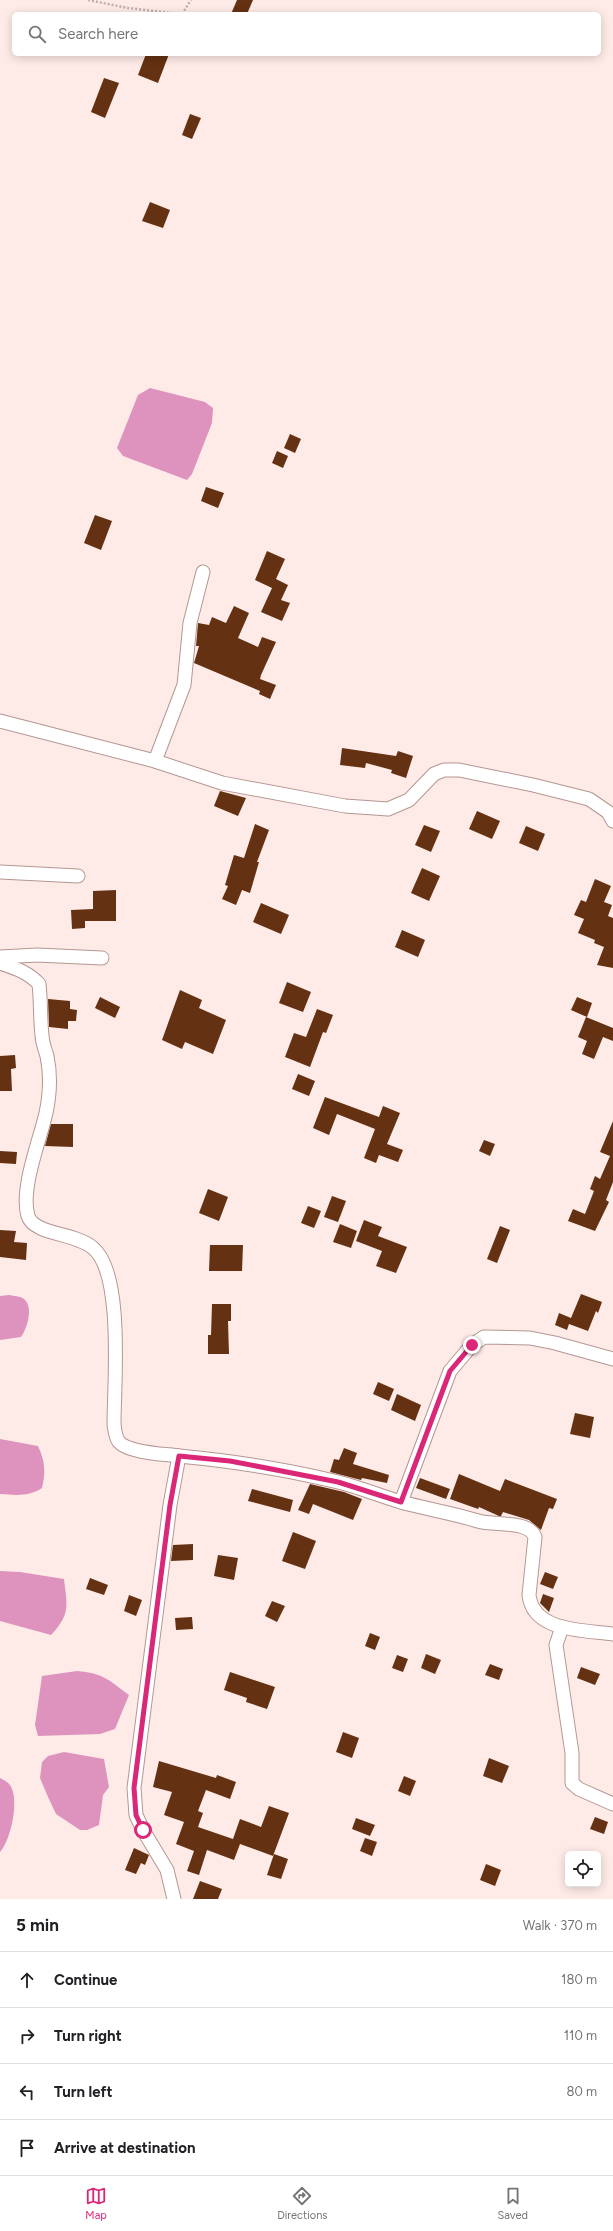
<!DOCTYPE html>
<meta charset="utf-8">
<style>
:root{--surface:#fff;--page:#f2f2f2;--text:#202124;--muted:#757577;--line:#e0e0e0;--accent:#db2777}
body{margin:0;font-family:Figtree,sans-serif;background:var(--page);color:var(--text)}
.controls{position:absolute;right:12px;bottom:12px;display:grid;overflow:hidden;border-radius:6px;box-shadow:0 2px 10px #0003}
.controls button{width:36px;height:36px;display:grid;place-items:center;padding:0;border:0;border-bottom:1px solid var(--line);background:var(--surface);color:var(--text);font:20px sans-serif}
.stop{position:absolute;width:12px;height:12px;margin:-9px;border:3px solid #db2777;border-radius:50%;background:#fff}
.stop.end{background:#db2777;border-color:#fff;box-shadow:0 1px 4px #0008}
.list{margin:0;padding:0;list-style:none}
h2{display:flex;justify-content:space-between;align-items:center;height:52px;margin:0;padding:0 16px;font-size:17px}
h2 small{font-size:13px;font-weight:400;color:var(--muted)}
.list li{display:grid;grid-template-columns:26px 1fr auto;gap:12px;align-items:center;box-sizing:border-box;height:56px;padding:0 16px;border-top:1px solid var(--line)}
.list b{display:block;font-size:15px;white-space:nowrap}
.list em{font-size:13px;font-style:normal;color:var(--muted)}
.icon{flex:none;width:22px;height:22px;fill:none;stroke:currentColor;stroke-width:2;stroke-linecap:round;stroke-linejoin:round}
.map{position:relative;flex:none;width:613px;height:1899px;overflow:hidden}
.search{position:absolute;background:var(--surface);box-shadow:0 2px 10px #0003;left:12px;right:12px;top:12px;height:44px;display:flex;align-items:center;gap:10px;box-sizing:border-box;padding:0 14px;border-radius:6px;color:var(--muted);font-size:15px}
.sheet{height:276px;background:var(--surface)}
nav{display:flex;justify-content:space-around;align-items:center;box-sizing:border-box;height:56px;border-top:1px solid var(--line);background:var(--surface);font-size:11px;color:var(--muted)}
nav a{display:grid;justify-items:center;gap:2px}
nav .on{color:var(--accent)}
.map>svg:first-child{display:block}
.water{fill:#de93be}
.building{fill:#643112}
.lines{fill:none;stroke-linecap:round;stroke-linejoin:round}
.minor-casing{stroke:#b49692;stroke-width:15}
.path{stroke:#bfaeac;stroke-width:2.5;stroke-dasharray:2 2;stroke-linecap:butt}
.minor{stroke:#fff;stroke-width:13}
.route{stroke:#db2777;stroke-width:5}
</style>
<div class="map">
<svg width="613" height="1899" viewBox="0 0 613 1899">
<rect width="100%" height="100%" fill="#feebe8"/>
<g class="water">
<path d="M150,388l55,14 8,6 -1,15 -20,51 -5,6 -64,-24 -6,-8 21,-53z"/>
<path d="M9,1295c5,1 11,1 15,4 10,8 3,30 -3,38l-21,3v-44z"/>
<path d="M0,1439l38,7c7,15 8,26 4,42 -14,9 -26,7 -42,6z"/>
<path d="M0,1571l20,1 44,7c3,26 7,35 -13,56l-51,-14z"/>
<path d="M77,1671c26,2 32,9 52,24l-14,34 -15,5 -62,2 -3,-11 7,-49z"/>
<path d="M64,1752l40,7 5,28 -6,8 -4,30 -12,5h-7l-24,-16 -8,-17 -8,-19 2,-16 6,-6z"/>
<path d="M0,1778c4,2 8,4 10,7 10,14 1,55 -10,67z"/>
</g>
<g class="building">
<path d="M237,0h16l-6,14h-16z"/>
<path d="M146,54h23l-11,29 -20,-8z"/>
<path d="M104,78l15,5 -14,35 -14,-6z"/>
<path d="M190,114l11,4 -9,21 -10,-4z"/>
<path d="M150,202l20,8 -7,18 -21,-7z"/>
<path d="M290,434l11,5 -6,14 -11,-5z"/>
<path d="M277,451l11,5 -5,12 -11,-5z"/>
<path d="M206,487l18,6 -6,15 -17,-7z"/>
<path d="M95,515l17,6 -11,29 -17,-7z"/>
<path d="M267,551l18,8 -9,20 12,6 -7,15 9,3 -8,18 -21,-9 11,-24 -17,-8z"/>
<path d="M234,606l15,7 -11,25 20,9 4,-10 14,5 -15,33 -1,4 16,6 -6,14 -11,-5 1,-3 -66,-28 5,-17h-3l2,-23 11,2 3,-8 14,6z"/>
<path d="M342,748l54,8 2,-5 15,5 -7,22 -15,-5 1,-3 -26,-7 -1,5 -25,-3z"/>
<path d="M220,791l26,7 -8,18 -24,-10z"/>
<path d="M477,811l23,10 -8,18 -23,-10z"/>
<path d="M255,824l14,6 -12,32h2l-9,31 -8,-3 -6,15 -14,-6 6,-13 -3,-1 9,-30 10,3z"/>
<path d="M424,825l16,6 -9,21 -16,-7z"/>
<path d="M526,826l19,8 -7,17 -19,-8z"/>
<path d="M422,868l18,8 -11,25 -18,-8z"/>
<path d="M595,879l16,7 -7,16 8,3 -4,11 5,2v50l-16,-3 7,-18 -10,-4 1,-3 -17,-7 6,-14 -10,-4 7,-15 5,2z"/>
<path d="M116,890v31h-31v7l-13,1 -1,-19 22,-1v-18z"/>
<path d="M261,903l28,12 -8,19 -28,-12z"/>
<path d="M402,930l23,10 -7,17 -23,-10z"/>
<path d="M287,982l24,10 -8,20 -24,-9z"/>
<path d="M180,990l22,10 -3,8 27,12 -13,34 -28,-12 -3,7 -20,-9z"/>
<path d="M100,997l20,10 -5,11 -20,-10z"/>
<path d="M577,997l15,6 -5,14 -16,-7z"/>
<path d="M48,999l22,2v8l7,1 -1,11h-8v8l-19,-2z"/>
<path d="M317,1009l16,6 -7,18 -3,-1 -13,35 -25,-10 9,-24 12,4z"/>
<path d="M586,1017l27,11v13l-10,-4 -9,22 -12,-5 5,-13 -9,-4z"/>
<path d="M15,1055l1,13 -5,1 1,22h-12v-35z"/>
<path d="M298,1074l17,7 -6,15 -17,-7z"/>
<path d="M325,1097l54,20 4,-11 17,7 -13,31 16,6 -5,12 -19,-7 -3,8 -12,-5 11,-29 -38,-15 -8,21 -16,-7z"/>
<path d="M613,1121v61l-7,18 3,2 -14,29 -27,-10 5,-12 12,5 9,-23 -4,-2 5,-13 5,3 10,-23 -10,-4z"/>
<path d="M51,1124h22v23l-28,-1z"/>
<path d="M484,1140l11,4 -5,12 -11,-5z"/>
<path d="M0,1151l17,1 -1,12 -16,-1z"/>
<path d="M208,1189l20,8 -9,24 -20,-8z"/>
<path d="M332,1196l14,5 -8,21 -14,-5z"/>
<path d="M308,1206l13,5 -7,17 -13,-5z"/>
<path d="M364,1220l18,7 -4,9 29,11 -11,26 -20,-7 6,-15 -26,-10z"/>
<path d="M340,1224l17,7 -6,17 -18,-6z"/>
<path d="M500,1226l10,4 -13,33 -10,-4z"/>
<path d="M0,1230l16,1 -2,11 13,1 -1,17 -26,-3z"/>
<path d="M210,1245h33l-1,26h-33z"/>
<path d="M581,1294l21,8 -4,11 -2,-2 -8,20 -19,-7 -2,6 -12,-5 4,-12 12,5z"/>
<path d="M212,1304h19v17h-3l1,33h-21v-19h3z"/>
<path d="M378,1382l16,7 -5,12 -16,-7z"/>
<path d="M397,1394l24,11 -6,16 -24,-11z"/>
<path d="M575,1413l19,4 -4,21 -20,-4z"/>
<path d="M344,1448l13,5 -4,11 36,11 -2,8 -25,-5 -1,2 -31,-8 4,-13 5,1z"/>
<path d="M459,1474l41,17 5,-12 52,20 -4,10 -4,-1 -8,22 -12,-10 -26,-8 -2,4h-2l-20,-9 -1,2 -28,-10z"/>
<path d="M420,1478l30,11 -4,10 -30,-11z"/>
<path d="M310,1484l34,8 18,7 -9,21 -40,-16 -4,10 -11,-4z"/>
<path d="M252,1489l41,11 -3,12 -42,-11z"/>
<path d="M293,1532l23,9 -11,28 -23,-8z"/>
<path d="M193,1544v16l-22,1 2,-16z"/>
<path d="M218,1555l20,3 -4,22 -20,-4z"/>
<path d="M545,1572l13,5 -5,12 -13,-5z"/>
<path d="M90,1578l18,7 -4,10 -18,-6z"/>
<path d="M543,1594l11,4 -5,14 -9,-9z"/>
<path d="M129,1595l13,5 -6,16 -12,-5z"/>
<path d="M272,1601l13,5 -8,16 -12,-6z"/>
<path d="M192,1617l1,12 -17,1 -1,-12z"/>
<path d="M370,1633l10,4 -5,13 -10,-4z"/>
<path d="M426,1654l15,6 -6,14 -14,-6z"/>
<path d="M397,1655l11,4 -5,13 -11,-4z"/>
<path d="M490,1664l13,5 -4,11 -14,-5z"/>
<path d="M581,1667l19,7 -5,11 -18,-7z"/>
<path d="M230,1672l45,15 -8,22 -21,-7 1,-4 -23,-8z"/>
<path d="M343,1732l16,6 -7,20 -16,-6z"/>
<path d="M489,1758l20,8 -7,17 -19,-7z"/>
<path d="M159,1761l57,17 1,-3 19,7 -6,17 -24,-9 -8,21 5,2 -5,14 35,12 7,-20 21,8 8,-21 20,7 -16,43 -33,-12 -6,16 -27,-10 -8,25 -12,-4 7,-20 -18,-7 8,-22 -20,-7 8,-23 -19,-5z"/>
<path d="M404,1776l12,5 -6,15 -12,-5z"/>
<path d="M595,1817l13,5 -4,12 -14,-5z"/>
<path d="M356,1818l19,7 -5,11 -18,-7z"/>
<path d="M365,1838l12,4 -5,14 -12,-5z"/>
<path d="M134,1848l15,7 -4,10 -4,-2 -5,11 -11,-4z"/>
<path d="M274,1854l14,5 -7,20 -14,-4z"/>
<path d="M486,1864l15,6 -6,16 -15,-6z"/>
<path d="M200,1881l22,8 -4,10h-25z"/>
</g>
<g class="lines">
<g class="minor-casing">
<g id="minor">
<path d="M0,721l155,40 67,22 123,23 43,3 21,-9 25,-26 10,-4h15l74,15 56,14 19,13 5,9"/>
<path d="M155,761l29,-76 6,-62 13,-51"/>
<path d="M0,872l78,4"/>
<path d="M0,957l37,-2 65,3"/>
<path d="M0,963c15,5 28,9 39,21 2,17 1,34 3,51 0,7 3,14 5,21 4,19 3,38 -1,57 -6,27 -26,76 -18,103 6,19 49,17 65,32 31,25 21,137 21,176 1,6 1,13 5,18 10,11 46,12 60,14l-9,49 -36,283 2,27 7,15 24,40 7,29"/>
<path d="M179,1456c53,5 106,13 159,26 21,5 42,14 63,20 26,7 51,11 77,19 17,5 51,-1 57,16l-6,58c4,37 55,35 84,39"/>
<path d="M401,1502l49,-131 22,-26 12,-8 46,1 25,5 58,16"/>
<path d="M562,1627l-6,18 16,108v30l7,6 34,15"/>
</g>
</g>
<g class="path">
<path d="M88,0l40,8 52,6"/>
<path d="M182,14l9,-14"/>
</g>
<use href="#minor" class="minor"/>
</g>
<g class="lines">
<path class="route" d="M143,1830l-7,-15 -2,-27 36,-283 9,-49 51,5 108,21 63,20 49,-131 22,-26"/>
</g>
</svg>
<div class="controls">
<button><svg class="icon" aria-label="locate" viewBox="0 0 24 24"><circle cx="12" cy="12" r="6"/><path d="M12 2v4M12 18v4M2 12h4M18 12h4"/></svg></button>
</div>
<div class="stop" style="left:143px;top:1830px"></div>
<div class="stop end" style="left:472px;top:1345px"></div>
<div class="search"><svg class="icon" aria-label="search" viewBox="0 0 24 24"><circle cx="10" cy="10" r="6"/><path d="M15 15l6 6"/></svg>Search here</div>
</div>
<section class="sheet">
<h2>5 min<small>Walk · 370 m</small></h2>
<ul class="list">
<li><svg class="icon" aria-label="ahead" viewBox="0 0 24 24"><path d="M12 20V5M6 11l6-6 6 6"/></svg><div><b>Continue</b></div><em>180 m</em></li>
<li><svg class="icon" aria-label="right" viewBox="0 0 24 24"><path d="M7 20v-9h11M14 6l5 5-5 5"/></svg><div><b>Turn right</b></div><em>110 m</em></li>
<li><svg class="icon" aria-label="left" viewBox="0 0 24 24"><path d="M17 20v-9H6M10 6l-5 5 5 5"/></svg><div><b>Turn left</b></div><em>80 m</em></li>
<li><svg class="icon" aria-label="arrive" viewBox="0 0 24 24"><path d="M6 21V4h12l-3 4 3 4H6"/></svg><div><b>Arrive at destination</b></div></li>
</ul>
</section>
<nav>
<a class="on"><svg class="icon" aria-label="map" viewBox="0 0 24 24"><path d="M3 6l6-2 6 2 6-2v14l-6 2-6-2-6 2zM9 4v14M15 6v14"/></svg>Map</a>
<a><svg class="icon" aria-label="directions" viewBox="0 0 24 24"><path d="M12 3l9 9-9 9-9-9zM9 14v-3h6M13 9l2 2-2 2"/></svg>Directions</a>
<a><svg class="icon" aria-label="saved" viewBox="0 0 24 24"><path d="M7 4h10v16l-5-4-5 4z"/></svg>Saved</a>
</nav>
